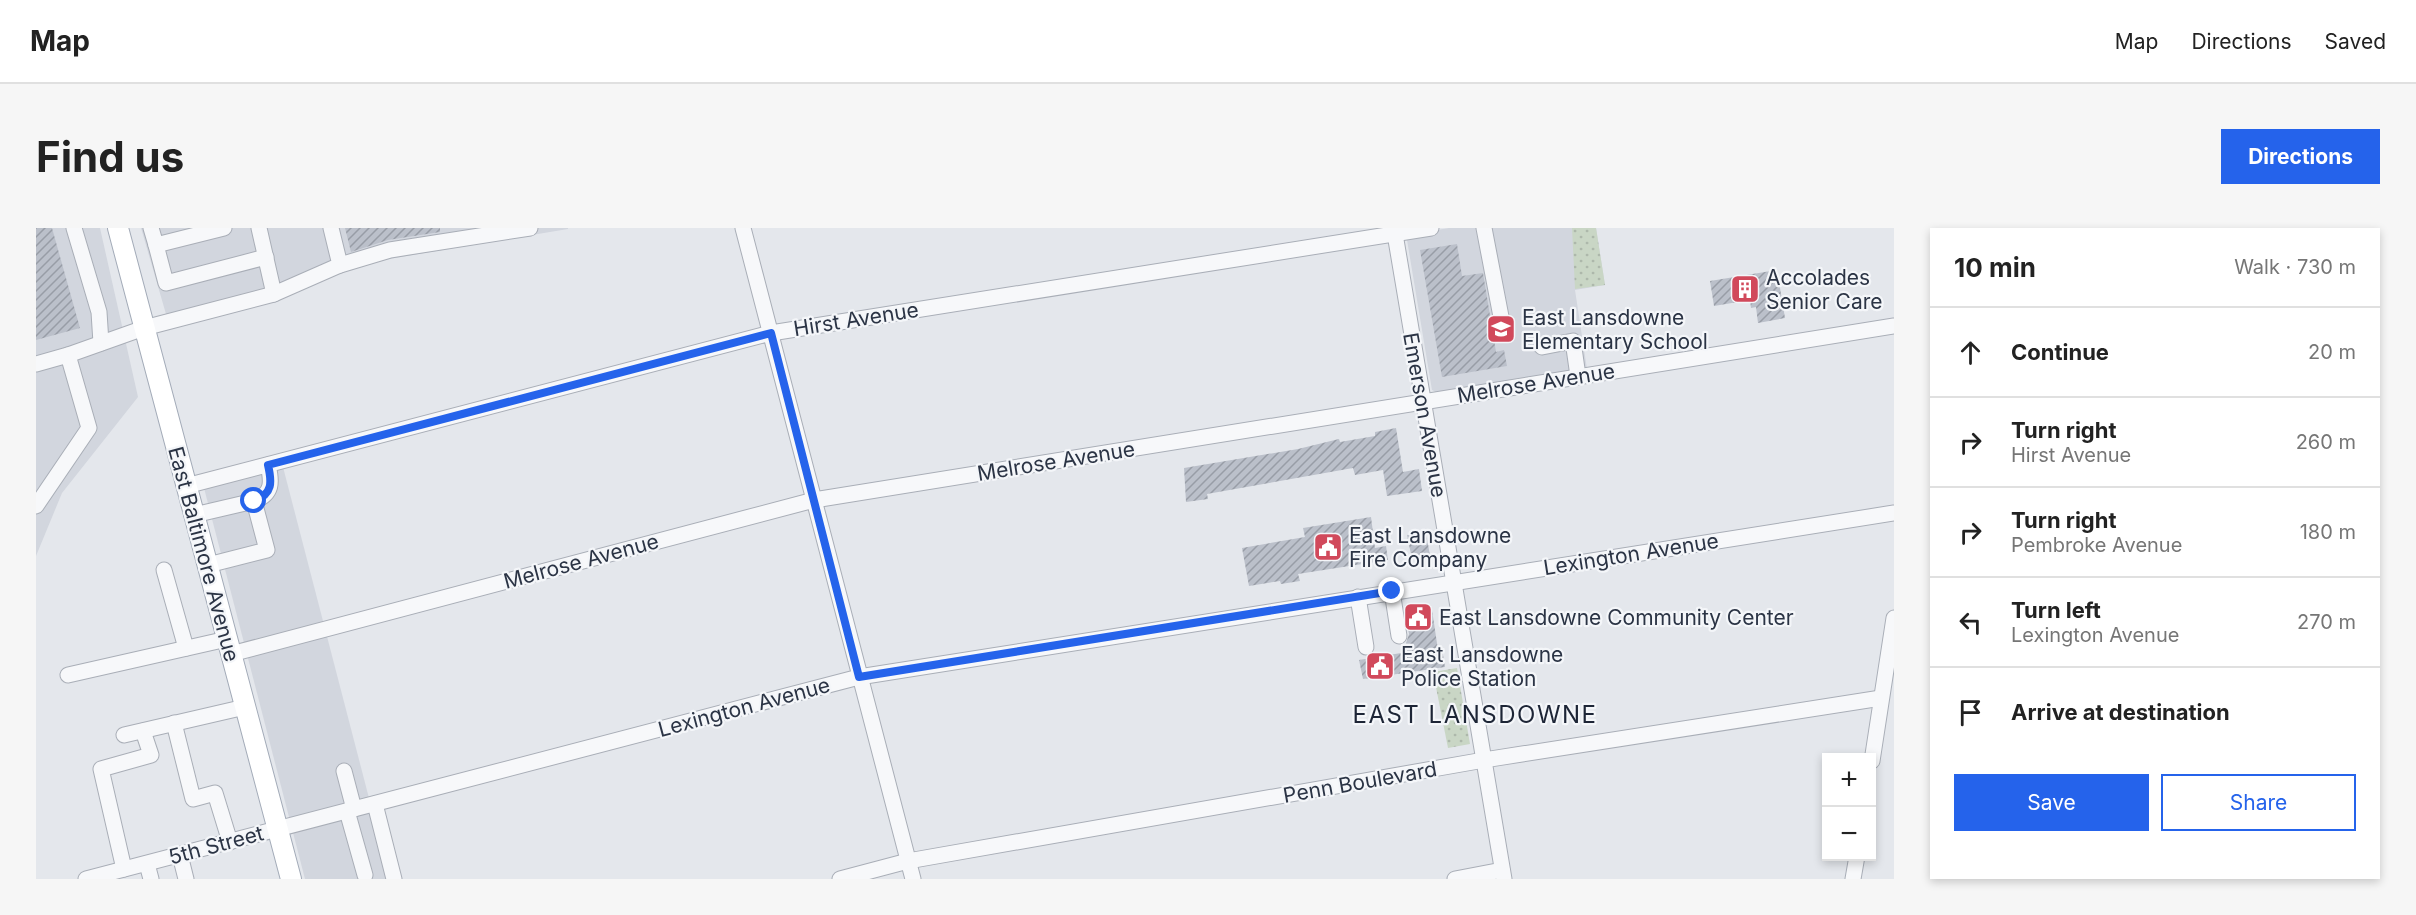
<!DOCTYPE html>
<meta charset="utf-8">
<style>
:root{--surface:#fff;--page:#f6f6f6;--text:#222;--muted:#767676;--line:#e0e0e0;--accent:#2563eb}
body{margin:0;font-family:Inter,sans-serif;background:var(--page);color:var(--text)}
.controls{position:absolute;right:18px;bottom:18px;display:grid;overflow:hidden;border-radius:0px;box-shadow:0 3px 9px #0003}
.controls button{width:54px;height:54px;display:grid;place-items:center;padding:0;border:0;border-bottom:2px solid var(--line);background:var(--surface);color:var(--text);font:30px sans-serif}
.stop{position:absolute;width:18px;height:18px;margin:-14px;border:4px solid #2563eb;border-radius:50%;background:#fff}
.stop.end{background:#2563eb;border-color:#fff;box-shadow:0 2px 6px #0008}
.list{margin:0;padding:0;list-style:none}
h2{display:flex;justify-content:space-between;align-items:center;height:78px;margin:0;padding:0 24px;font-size:26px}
h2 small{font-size:20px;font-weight:400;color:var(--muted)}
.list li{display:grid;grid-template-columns:39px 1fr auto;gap:18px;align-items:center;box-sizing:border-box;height:90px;padding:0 24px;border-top:2px solid var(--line)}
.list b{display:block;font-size:22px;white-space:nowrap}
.list p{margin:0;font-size:20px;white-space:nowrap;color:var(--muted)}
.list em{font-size:20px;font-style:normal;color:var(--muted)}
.actions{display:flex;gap:12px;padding:18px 24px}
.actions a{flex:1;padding:14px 0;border:2px solid var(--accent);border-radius:0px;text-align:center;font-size:21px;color:var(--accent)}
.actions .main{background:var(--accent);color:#fff}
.icon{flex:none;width:33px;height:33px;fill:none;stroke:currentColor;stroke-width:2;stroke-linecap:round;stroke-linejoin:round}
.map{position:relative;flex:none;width:1858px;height:651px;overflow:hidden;border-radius:0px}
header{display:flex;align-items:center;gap:36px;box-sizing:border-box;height:84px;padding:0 30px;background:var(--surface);border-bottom:2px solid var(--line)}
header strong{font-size:28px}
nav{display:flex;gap:33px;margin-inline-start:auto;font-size:21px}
.intro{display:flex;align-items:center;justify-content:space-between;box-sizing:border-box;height:144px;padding:0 36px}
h1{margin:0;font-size:42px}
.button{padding:15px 27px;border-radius:0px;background:var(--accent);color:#fff;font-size:21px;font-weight:700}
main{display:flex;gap:36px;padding:0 36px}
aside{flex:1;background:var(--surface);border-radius:0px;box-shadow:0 3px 9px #0003}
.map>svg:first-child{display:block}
.built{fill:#d2d6de}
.park{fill:url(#park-dots)}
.building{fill:url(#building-hatch)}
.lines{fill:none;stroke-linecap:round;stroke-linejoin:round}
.minor-casing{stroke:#a9aeb7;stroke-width:17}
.major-casing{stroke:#a3abb8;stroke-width:22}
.minor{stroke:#f7f8fa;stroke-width:15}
.major{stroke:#fff;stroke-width:20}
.route{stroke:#2563eb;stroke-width:8}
.labels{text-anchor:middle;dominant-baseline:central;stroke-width:4.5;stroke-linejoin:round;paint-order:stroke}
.poi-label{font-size:21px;fill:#2b3445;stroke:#f4f6f9;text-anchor:start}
.street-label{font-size:21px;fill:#2b3445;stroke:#f4f6f9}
.quarter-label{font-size:24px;letter-spacing:1.5px;fill:#1d2536;stroke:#f4f6f9}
</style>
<header>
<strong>Map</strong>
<nav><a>Map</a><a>Directions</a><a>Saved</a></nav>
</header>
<div class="intro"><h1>Find us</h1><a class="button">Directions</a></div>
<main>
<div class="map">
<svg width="1858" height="651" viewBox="0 0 1858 651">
<defs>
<pattern id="park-dots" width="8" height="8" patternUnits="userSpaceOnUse" patternTransform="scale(1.5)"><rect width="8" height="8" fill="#c9d6c5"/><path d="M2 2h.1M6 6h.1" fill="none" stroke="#adb8ab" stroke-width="1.8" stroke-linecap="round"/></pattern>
<pattern id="building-hatch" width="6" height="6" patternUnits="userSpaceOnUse" patternTransform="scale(1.5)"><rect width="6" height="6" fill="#bbc0ca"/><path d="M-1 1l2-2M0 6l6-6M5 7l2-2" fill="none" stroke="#989da6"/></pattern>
</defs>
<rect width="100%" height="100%" fill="#e4e7ec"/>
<g class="built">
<path d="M0,0h64l38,169 -76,96 -26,63z"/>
<path d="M105,0h427v1l-185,31 -217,54z"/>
<path d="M1413,0h147l9,57 -30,5 12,79 -151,23 -4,-2 -25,-150 6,-6z"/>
<path d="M247,239l107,412h-85l-101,-391z"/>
</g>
<g class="park">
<path d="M1536,0h24l9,57 -30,4z"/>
<path d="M1421,440l13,76 -22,4 -15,-76z"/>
</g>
<g class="building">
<path d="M0,0h16l28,100 -44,12z"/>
<path d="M309,0h95v4l-52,8 -37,12z"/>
<path d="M1421,16l5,32 21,-3 13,79 8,-2 3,16 -65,11 -22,-127z"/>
<path d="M1741,42l8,48 -27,5 -2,-16 -5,1 -1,-8 -36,6 -4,-25z"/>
<path d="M1360,200l7,44 16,-3 3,22 -35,5 -4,-26 -28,5 -2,-7 -146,26 1,5 -22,3 -2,-34 114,-19 41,-10 1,3 35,-6v-4z"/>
<path d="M1335,289l4,31 11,-2 2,14 -90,14 2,7 -19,3 -1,-3 -31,5 -7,-38 63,-11 -2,-9z"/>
<path d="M1390,304l4,24 -18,3 -5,-24z"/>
<path d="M1396,382l6,40 4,-1 3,18 -82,12 -4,-19 48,-8 -1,-9 3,-9 -4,-20z"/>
</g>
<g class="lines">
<g class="minor-casing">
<g id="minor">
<path d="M38,0l25,84 2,31"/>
<path d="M115,0l5,17 68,-17"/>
<path d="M223,0l15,66"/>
<path d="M707,0l170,651"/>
<path d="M1448,0l19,99"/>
<path d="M1359,6l109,645"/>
<path d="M120,17l10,38 100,-26"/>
<path d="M304,37l50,-15 140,-22"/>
<path d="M1506,119l31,-6 5,35"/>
<path d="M0,136l32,-9"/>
<path d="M150,258l585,-153 660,-105"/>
<path d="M218,273c19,-7 18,-19 14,-36"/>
<path d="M0,278l53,-78 -21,-73 76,-27 130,-34 66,-29 -9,-37"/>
<path d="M158,287l60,-14 13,49 -59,15"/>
<path d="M128,342l22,78"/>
<path d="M1356,363l7,45"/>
<path d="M1322,369l8,50"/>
<path d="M195,426l583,-154 1080,-174"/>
<path d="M32,447l159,-36"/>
<path d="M138,495l19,76 22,-6 15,49"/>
<path d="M88,507l121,-28"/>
<path d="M1836,533l22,-143"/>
<path d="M308,543l10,38"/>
<path d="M339,576l19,75"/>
<path d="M311,583l18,64"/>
<path d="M144,627l6,24"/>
<path d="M111,636l4,15"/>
<path d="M88,641l-23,-100 50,-14 -8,-24"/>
<path d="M50,651l773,-202 1035,-164"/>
<path d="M804,651l68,-18 576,-101 397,-62"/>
<path d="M1419,651l47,-9"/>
<path d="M1817,651l4,-23"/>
</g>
</g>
<g class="major-casing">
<path id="major" d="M82,0l173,651"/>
</g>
<use href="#minor" class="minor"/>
<use href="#major" class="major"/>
</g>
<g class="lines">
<path class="route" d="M218,273c19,-7 18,-19 14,-36l503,-132 88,344 533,-86"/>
</g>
<defs>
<g id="building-square" transform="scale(1.5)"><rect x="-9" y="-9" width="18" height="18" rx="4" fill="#d1495b" stroke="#f4f6f9"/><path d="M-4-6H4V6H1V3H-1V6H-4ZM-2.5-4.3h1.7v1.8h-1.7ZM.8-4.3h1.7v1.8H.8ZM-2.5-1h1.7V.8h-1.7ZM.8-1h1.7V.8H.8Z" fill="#fff"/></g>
<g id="school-square" transform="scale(1.5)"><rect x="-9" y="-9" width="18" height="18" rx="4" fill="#d1495b" stroke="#f4f6f9"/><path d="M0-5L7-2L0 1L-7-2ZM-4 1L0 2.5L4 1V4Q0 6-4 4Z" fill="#fff"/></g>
<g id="civic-square" transform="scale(1.5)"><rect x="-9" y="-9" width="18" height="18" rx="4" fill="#d1495b" stroke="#f4f6f9"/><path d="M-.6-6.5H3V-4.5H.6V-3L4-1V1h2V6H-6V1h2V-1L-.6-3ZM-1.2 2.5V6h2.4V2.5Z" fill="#fff"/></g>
</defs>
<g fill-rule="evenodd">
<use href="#building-square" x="1709" y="61"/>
<use href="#school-square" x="1465" y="101"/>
<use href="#civic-square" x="1292" y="319"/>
<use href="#civic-square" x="1382" y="389"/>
<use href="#civic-square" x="1344" y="438"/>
</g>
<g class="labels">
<g class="poi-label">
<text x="1730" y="49">Accolades<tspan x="1730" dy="24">Senior Care</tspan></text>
<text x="1486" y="89">East Lansdowne<tspan x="1486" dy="24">Elementary School</tspan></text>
<text x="1313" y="307">East Lansdowne<tspan x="1313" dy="24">Fire Company</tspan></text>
<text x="1403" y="389">East Lansdowne Community Center</text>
<text x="1365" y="426">East Lansdowne<tspan x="1365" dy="24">Police Station</tspan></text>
</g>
<g class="street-label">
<text transform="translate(820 91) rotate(-9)">Hirst Avenue</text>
<text transform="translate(1500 155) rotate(-9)">Melrose Avenue</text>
<text transform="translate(1389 187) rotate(80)">Emerson Avenue</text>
<text transform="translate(1020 233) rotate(-9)">Melrose Avenue</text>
<text transform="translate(168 326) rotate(75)">East Baltimore Avenue</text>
<text transform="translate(1595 326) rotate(-9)">Lexington Avenue</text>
<text transform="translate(545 333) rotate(-15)">Melrose Avenue</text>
<text transform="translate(708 479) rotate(-15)">Lexington Avenue</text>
<text transform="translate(1324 554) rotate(-10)">Penn Boulevard</text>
<text transform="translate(180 617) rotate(-15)">5th Street</text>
</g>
<g class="quarter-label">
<text x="1439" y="486">EAST LANSDOWNE</text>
</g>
</g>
</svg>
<div class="controls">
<button>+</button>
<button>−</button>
</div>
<div class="stop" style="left:218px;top:273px"></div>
<div class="stop end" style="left:1356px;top:363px"></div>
</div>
<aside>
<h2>10 min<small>Walk · 730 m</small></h2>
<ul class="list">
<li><svg class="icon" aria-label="ahead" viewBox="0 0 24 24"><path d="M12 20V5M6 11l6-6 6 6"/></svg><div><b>Continue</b></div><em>20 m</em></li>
<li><svg class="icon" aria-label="right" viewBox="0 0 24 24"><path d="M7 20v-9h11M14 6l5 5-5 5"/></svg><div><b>Turn right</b><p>Hirst Avenue</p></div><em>260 m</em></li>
<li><svg class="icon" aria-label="right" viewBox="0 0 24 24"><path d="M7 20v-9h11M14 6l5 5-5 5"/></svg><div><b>Turn right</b><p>Pembroke Avenue</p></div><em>180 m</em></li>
<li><svg class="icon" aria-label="left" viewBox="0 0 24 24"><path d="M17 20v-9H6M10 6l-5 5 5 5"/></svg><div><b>Turn left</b><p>Lexington Avenue</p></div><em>270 m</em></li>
<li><svg class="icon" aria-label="arrive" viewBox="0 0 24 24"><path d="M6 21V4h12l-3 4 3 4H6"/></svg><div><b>Arrive at destination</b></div></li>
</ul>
<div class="actions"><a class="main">Save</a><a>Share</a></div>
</aside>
</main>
